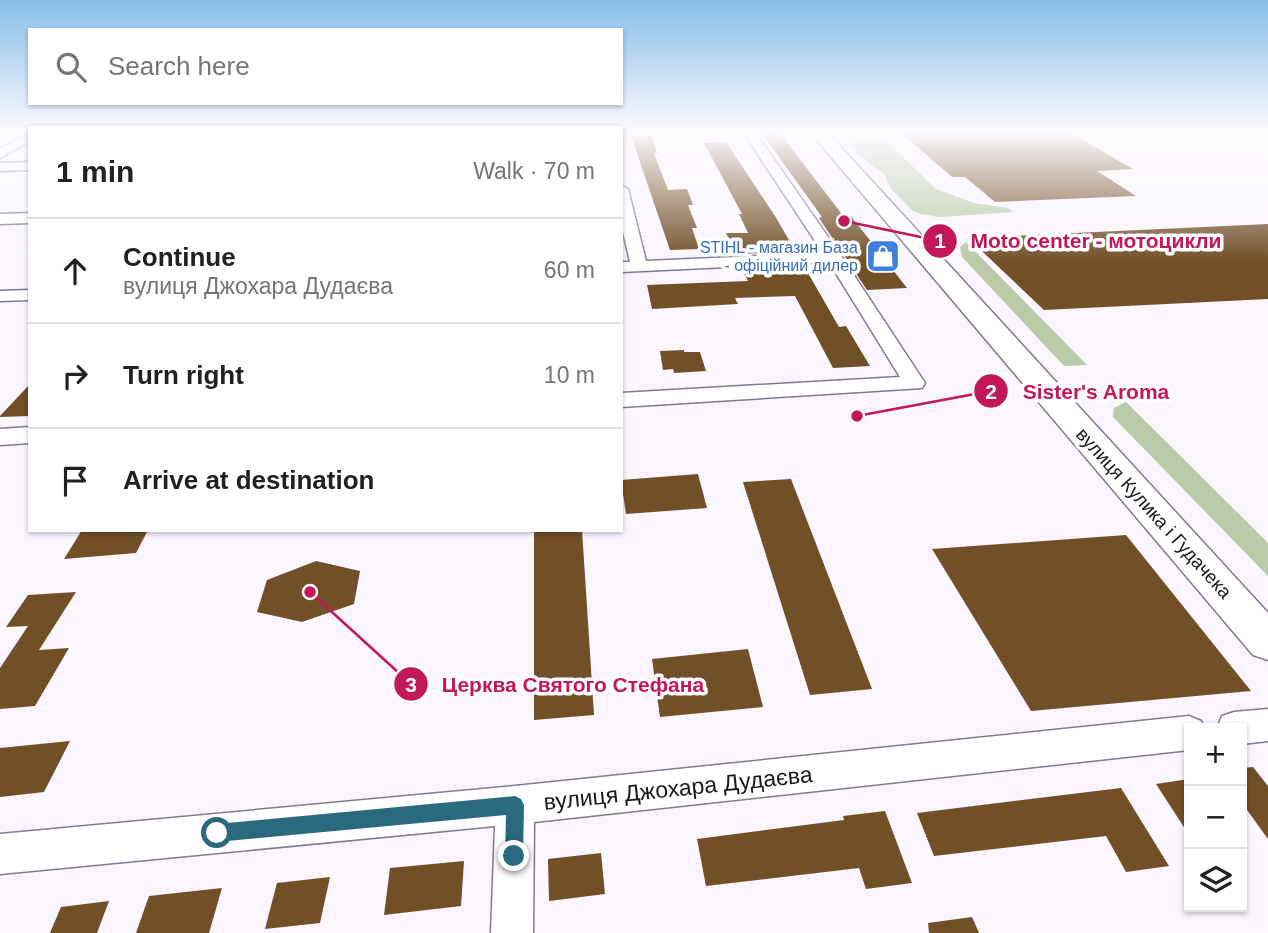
<!DOCTYPE html>
<meta charset="utf-8">
<style>
:root{--surface:#fff;--page:#f2f2f2;--text:#202124;--muted:#757577;--line:#e0e0e0}
body{margin:0;font-family:Arial,sans-serif;background:var(--page);color:var(--text)}
.controls{position:absolute;right:21px;bottom:21px;display:grid;overflow:hidden;border-radius:0px;box-shadow:0 2px 5px #0004}
.controls button{width:63px;height:63px;display:grid;place-items:center;padding:0;border:0;border-bottom:2px solid var(--line);background:var(--surface);color:var(--text);font:35px sans-serif}
.stop{position:absolute;width:21px;height:21px;margin:-16px;border:5px solid #2b697f;border-radius:50%;background:#fff}
.stop.end{background:#2b697f;border-color:#fff;box-shadow:0 2px 7px #0008}
.list{margin:0;padding:0;list-style:none}
h2{display:flex;justify-content:space-between;align-items:center;height:91px;margin:0;padding:0 28px;font-size:30px}
h2 small{font-size:23px;font-weight:400;color:var(--muted)}
.list li{display:grid;grid-template-columns:46px 1fr auto;gap:21px;align-items:center;box-sizing:border-box;height:105px;padding:0 28px;border-top:2px solid var(--line)}
.list b{display:block;font-size:26px;white-space:nowrap}
.list p{margin:0;font-size:23px;white-space:nowrap;color:var(--muted)}
.list em{font-size:23px;font-style:normal;color:var(--muted)}
.icon{flex:none;width:38px;height:38px;fill:none;stroke:currentColor;stroke-width:2;stroke-linecap:round;stroke-linejoin:round}
.map{position:relative;flex:none;width:1268px;height:933px;overflow:hidden}
.search{position:absolute;background:var(--surface);box-shadow:0 2px 5px #0004;left:28px;top:28px;width:595px;height:77px;display:flex;align-items:center;gap:18px;box-sizing:border-box;padding:0 24px;border-radius:0px;color:var(--muted);font-size:26px}
.panel{position:absolute;background:var(--surface);box-shadow:0 2px 5px #0004;left:28px;top:126px;width:595px;height:406px;border-radius:0px}
.map>svg:first-child{display:block}
.green{fill:#b9cba8}
.building{fill:#714f27}
.lines{fill:none;stroke-linecap:round;stroke-linejoin:round}
.street-casing{stroke:#85798e;stroke-width:3}
.secondary-casing{stroke:#85798e;stroke-width:3}
.street{fill:#fff;fill-rule:evenodd}
.secondary{fill:#fff;fill-rule:evenodd}
.route{fill:#2b697f}
.labels{text-anchor:middle;dominant-baseline:central;stroke-width:7;stroke-linejoin:round;paint-order:stroke}
.far-shop-label{font-size:16px;fill:#366cbe;stroke:#fff;text-anchor:end}
.street-label{font-size:19px;fill:#1b171f;stroke:#fff}
.near-street-label{font-size:23px;fill:#1b171f;stroke:#fff}
.leader{fill:none;stroke:#c2185b;stroke-width:2.5}
.callout-dot{fill:#c2185b;stroke:#fff;stroke-width:2.5}
.mark-label{font-size:21px;text-anchor:middle;font-weight:bold;fill:#fff}
.callout-label{font-size:21px;text-anchor:middle;font-weight:bold;fill:#c2185b;stroke:#fff;stroke-width:7;stroke-linejoin:round;paint-order:stroke}
</style>
<div class="map">
<svg width="1268" height="933" viewBox="0 0 1268 933">
<rect width="100%" height="100%" fill="#faf5fe"/>
<g class="green">
<path d="M841,132h36l59,57 38,14 34,5 5,4 -73,5 -19,-3 -8,-3 -22,-22 -7,-15 -27,-20z"/>
<path d="M966,242l121,123 -23,1 -102,-109 -2,-10z"/>
<path d="M1126,402l142,141v33l-155,-159 1,-9z"/>
</g>
<g class="building">
<path d="M761,132h18l65,85 7,-1 56,72 -40,2 -48,-72 3,-1z"/>
<path d="M900,132h169l64,37 -36,2 39,25 -141,6 -30,-25h-13z"/>
<path d="M651,135l6,18h-3l14,37 19,-1 6,16h-5l9,23h-5l7,21 -29,1 -39,-114z"/>
<path d="M726,142l49,74 21,36 -60,2 -10,-21h22l-9,-19h3l-38,-71z"/>
<path d="M1268,224v75l-224,11 -76,-72z"/>
<path d="M804,266l35,61 7,-1 24,40 -37,2 -38,-72 -60,2 3,6 -86,5 -5,-24 101,-4 -6,-12z"/>
<path d="M684,350v2h16l6,19 -32,2 -1,-4 -10,1 -3,-19z"/>
<path d="M30,384v32l-30,1v-1z"/>
<path d="M698,474l9,34 -81,6 -5,-34z"/>
<path d="M791,479l81,210 -62,6 -67,-213z"/>
<path d="M82,530h66l-12,23 -72,6z"/>
<path d="M534,530h48l12,185 -60,5z"/>
<path d="M1126,535l125,156 -220,20 -99,-162z"/>
<path d="M316,561l44,10 -6,33 -52,18 -45,-10 10,-32z"/>
<path d="M76,592l-37,58 30,-2 -34,58 -35,3v-41l28,-42 -22,1 22,-32z"/>
<path d="M748,649l15,58 -103,10 -8,-58z"/>
<path d="M70,741l-26,51 -44,5v-49z"/>
<path d="M1253,767l15,19v53l-26,-36v-35z"/>
<path d="M1189,779v56l-33,-51z"/>
<path d="M1121,788l48,78 -43,6 -20,-36 -172,20 -17,-43z"/>
<path d="M885,811l27,72 -46,6 -7,-21 -153,18 -9,-47 147,-19 -1,-4z"/>
<path d="M601,853l4,41 -56,7 -1,-42z"/>
<path d="M464,861l-3,45 -77,9 6,-47z"/>
<path d="M330,877l-10,46 -55,6 12,-46z"/>
<path d="M222,888l-13,45h-73l13,-37z"/>
<path d="M109,901l-12,32h-47l11,-26z"/>
<path d="M972,917l7,16h-50l-1,-10z"/>
</g>
<g class="lines">
<g class="street-casing">
<g id="street">
<path d="M30,132v9l-30,17v-9z"/>
<path d="M743,132h12l87,125 83,126 -3,5 -301,19v-14l279,-16 -71,-115 -208,10v-10h9l-9,-39v-38l7,4 18,72 177,-8z"/>
<path d="M30,162v8l-30,1v-8z"/>
<path d="M30,213v10l-30,1v-10z"/>
<path d="M30,290v10l-30,1v-10z"/>
<path d="M30,427v16l-30,2v-16z"/>
<path d="M1268,709v32l-26,3v-16h-25l5,-12 12,-4z"/>
<path d="M1189,716l12,5 3,7h-15v22l-655,72 -1,111h-42l4,-107 -495,48v-40l515,-48z"/>
</g>
</g>
<g class="secondary-casing">
<path id="secondary" d="M810,132h17l441,481v47l-15,-5z"/>
</g>
<use href="#street" class="street"/>
<use href="#secondary" class="secondary"/>
</g>
<linearGradient id="sky" x2="0" y2="1"><stop stop-color="#86bde8"/><stop offset="0.5" stop-color="#fdfaff"/><stop offset="1" stop-color="#fdfaff" stop-opacity="0"/></linearGradient>
<rect width="1268" height="263" fill="url(#sky)"/>
<path class="route" d="M515,796l6,3 3,6 -1,51 -3,7 -6,2 -7,-2 -2,-7 1,-41 -289,27 -6,-2 -3,-7 3,-6 6,-3z"/>
<defs>
<g id="shop-square" transform="scale(1.75)"><rect x="-9" y="-9" width="18" height="18" rx="4" fill="#3f7fe0" stroke="#fff"/><path d="M-5-2.5h2.3a2.7 3.5 0 0 1 5.4 0H5L5.5 6h-11ZM-1.5-2.5h3a1.5 2.3 0 0 0-3 0Z" fill="#fff"/></g>
</defs>
<g fill-rule="evenodd">
<use href="#shop-square" x="883" y="256"/>
</g>
<g class="labels">
<g class="far-shop-label">
<text x="858" y="247">STIHL - магазин База<tspan x="858" dy="18">- офіційний дилер</tspan></text>
</g>
<g class="street-label">
<text transform="translate(1154 513) rotate(48)">вулиця Кулика і Гудачека</text>
</g>
<g class="near-street-label">
<text transform="translate(678 788) rotate(-6)">вулиця Джохара Дудаєва</text>
</g>
</g>
<path class="leader" d="M844 221L940 241M857 416L991 391M310 592L411 684"/>
<g class="callout-dot">
<circle cx="844" cy="221" r="7"/>
<circle cx="857" cy="416" r="7"/>
<circle cx="310" cy="592" r="7"/>
<circle cx="940" cy="241" r="18"/>
<circle cx="991" cy="391" r="18"/>
<circle cx="411" cy="684" r="18"/>
</g>
<g class="mark-label">
<text x="940" y="248">1</text>
<text x="991" y="399">2</text>
<text x="411" y="692">3</text>
</g>
<g class="callout-label">
<text x="1096" y="248">Moto center - мотоцикли</text>
<text x="1096" y="399">Sister's Aroma</text>
<text x="573" y="692">Церква Святого Стефана</text>
</g>
</svg>
<div class="controls">
<button>+</button>
<button>−</button>
<button><svg class="icon" aria-label="layers" viewBox="0 0 24 24"><path d="M12 4l9 5-9 5-9-5zM3 14l9 5 9-5"/></svg></button>
</div>
<div class="stop" style="left:217px;top:833px"></div>
<div class="stop end" style="left:514px;top:856px"></div>
<div class="search"><svg class="icon" aria-label="search" viewBox="0 0 24 24"><circle cx="10" cy="10" r="6"/><path d="M15 15l6 6"/></svg>Search here</div>
<section class="panel">
<h2>1 min<small>Walk · 70 m</small></h2>
<ul class="list">
<li><svg class="icon" aria-label="ahead" viewBox="0 0 24 24"><path d="M12 20V5M6 11l6-6 6 6"/></svg><div><b>Continue</b><p>вулиця Джохара Дудаєва</p></div><em>60 m</em></li>
<li><svg class="icon" aria-label="right" viewBox="0 0 24 24"><path d="M7 20v-9h11M14 6l5 5-5 5"/></svg><div><b>Turn right</b></div><em>10 m</em></li>
<li><svg class="icon" aria-label="arrive" viewBox="0 0 24 24"><path d="M6 21V4h12l-3 4 3 4H6"/></svg><div><b>Arrive at destination</b></div></li>
</ul>
</section>
</div>
